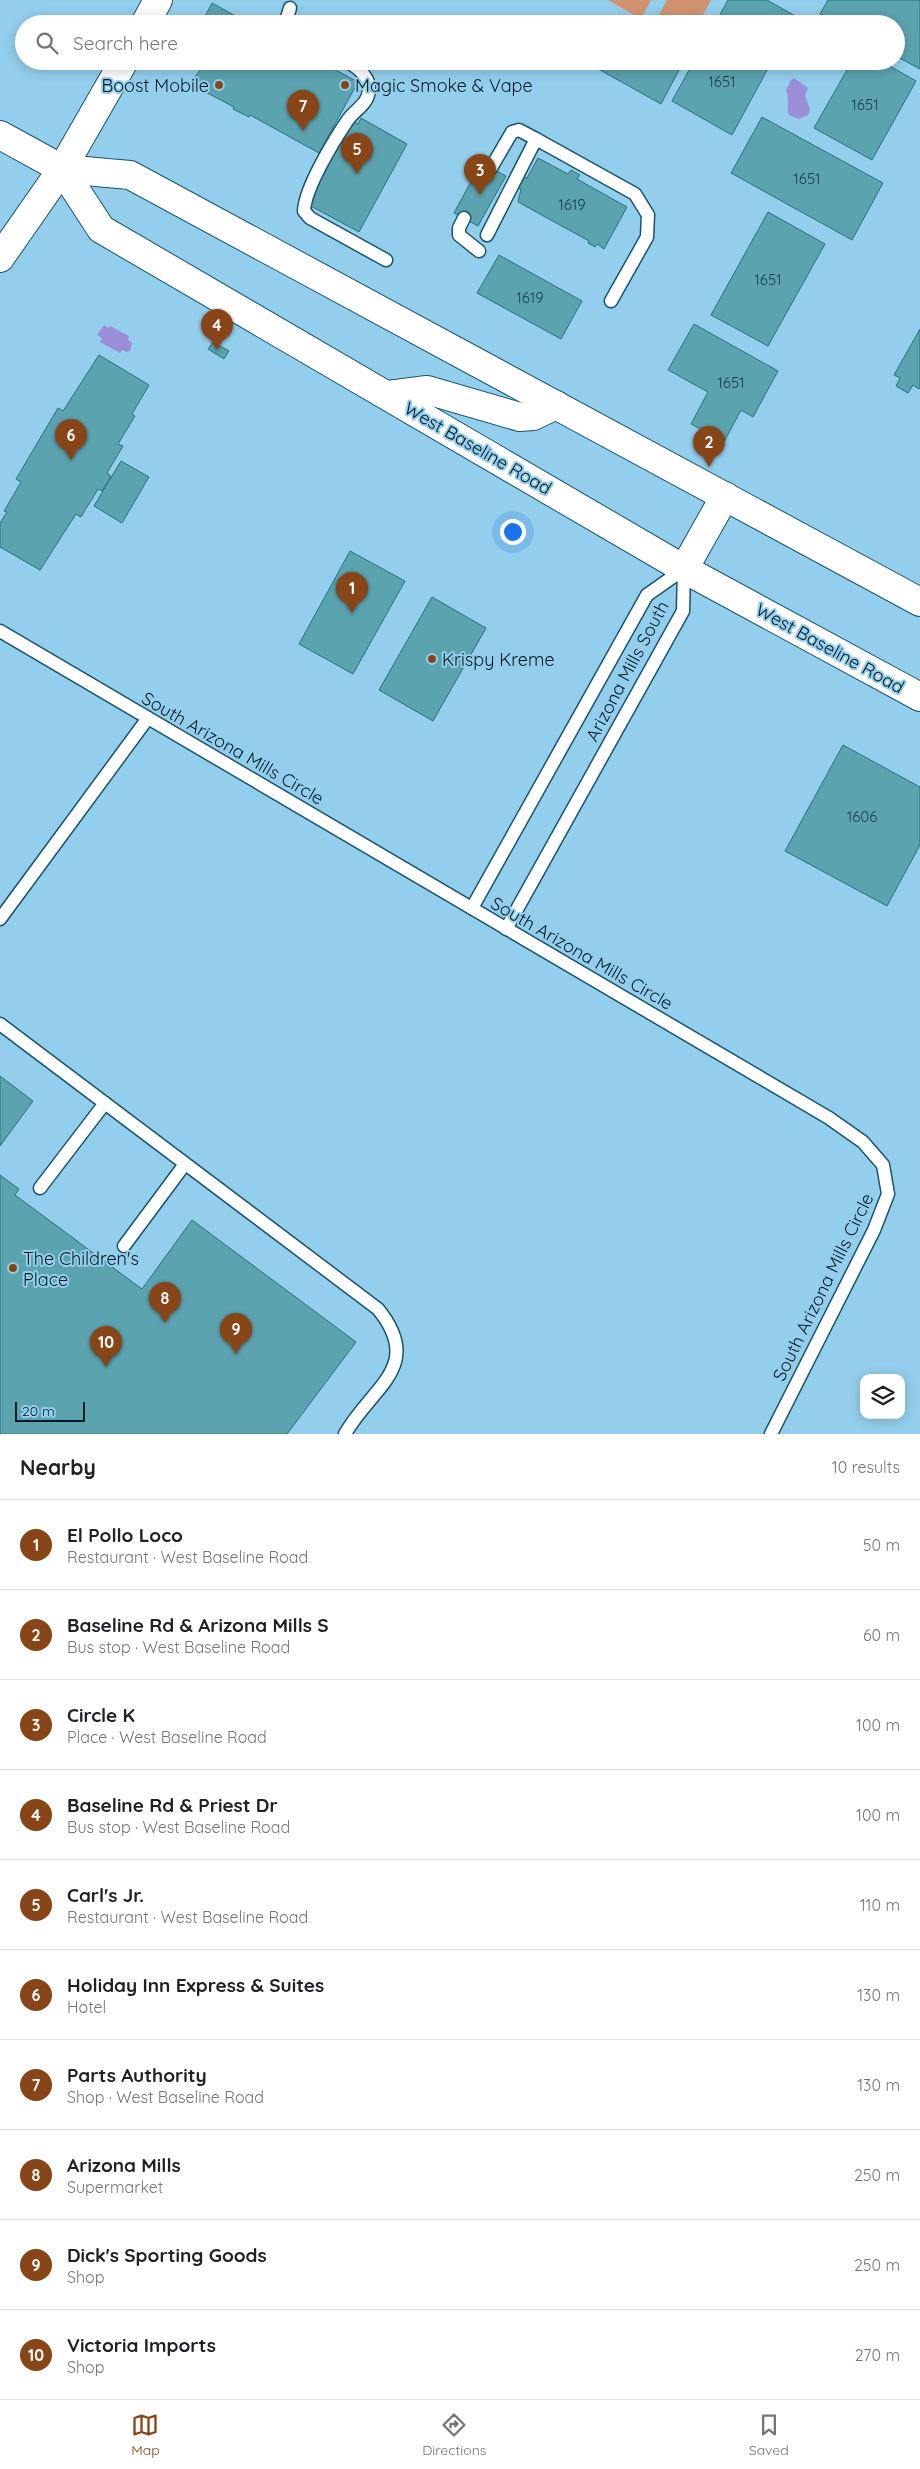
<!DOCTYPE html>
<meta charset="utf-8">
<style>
:root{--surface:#fff;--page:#f6f6f6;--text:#202124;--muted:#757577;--line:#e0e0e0;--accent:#884517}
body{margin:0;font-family:Quicksand,sans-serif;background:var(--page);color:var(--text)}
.controls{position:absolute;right:15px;bottom:15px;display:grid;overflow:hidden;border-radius:10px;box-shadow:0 2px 12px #0003}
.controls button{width:45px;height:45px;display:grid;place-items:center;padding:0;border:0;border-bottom:1px solid var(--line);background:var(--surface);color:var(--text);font:25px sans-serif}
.scale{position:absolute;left:15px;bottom:12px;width:70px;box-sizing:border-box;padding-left:5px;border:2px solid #031a25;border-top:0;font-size:14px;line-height:18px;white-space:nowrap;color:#031a25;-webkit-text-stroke:4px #93ceec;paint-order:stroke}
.you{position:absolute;left:512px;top:531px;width:18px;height:18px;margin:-12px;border:4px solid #fff;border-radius:50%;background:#1a73e8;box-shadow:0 0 0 8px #1a73e833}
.badge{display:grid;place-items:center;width:32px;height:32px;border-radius:50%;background:var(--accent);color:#fff;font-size:16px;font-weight:700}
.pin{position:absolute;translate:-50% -41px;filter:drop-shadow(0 1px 2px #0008)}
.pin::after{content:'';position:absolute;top:26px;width:18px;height:15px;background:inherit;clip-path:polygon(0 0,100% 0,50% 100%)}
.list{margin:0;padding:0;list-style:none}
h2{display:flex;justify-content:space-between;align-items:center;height:65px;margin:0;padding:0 20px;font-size:21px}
h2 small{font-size:16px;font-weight:400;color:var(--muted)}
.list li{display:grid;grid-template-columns:32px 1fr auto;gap:15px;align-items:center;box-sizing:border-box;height:90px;padding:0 20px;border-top:1px solid var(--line)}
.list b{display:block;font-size:19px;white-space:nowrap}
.list p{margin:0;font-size:16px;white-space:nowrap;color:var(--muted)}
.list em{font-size:16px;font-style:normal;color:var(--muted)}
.icon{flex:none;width:28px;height:28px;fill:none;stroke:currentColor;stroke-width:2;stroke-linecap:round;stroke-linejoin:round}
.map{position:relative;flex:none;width:920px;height:1434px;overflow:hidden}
.search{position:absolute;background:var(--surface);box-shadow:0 2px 12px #0003;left:15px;right:15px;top:15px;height:55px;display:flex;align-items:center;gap:12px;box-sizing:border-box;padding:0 18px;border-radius:28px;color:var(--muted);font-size:19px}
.sheet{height:965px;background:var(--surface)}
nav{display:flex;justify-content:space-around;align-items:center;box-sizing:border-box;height:70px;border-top:1px solid var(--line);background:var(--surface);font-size:14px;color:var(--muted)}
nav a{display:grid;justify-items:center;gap:2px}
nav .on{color:var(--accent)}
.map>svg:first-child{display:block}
.green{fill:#d29470}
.water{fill:#9a8ed8}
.building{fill:#5ca3b0;stroke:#28727e}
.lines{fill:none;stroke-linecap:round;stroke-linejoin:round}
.lane-casing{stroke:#18556f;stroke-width:15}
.secondary-casing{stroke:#18556f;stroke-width:30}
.primary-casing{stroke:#18556f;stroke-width:30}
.lane{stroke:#fff;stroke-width:12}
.secondary{stroke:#fff;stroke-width:28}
.primary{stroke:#fff;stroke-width:28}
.poi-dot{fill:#884517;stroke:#93ceec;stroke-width:2}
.labels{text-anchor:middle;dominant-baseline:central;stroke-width:4;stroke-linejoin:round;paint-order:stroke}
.number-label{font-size:15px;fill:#193c48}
.poi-label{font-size:18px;fill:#031a25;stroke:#93ceec;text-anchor:start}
.street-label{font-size:18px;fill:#031a25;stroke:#93ceec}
</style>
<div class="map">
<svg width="920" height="1434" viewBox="0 0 920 1434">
<rect width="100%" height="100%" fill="#93ceec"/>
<g class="green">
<path d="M608,0h43l-10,19z"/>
<path d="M667,0h44l-13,24h-44z"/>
</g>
<g class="water">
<path d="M794,78l14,10 -3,7 5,15 -2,5 -9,4 -10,-4c-3,-7 1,-15 -3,-25l5,-10z"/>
<path d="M104,325l4,3 2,-2 19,10 -1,4 4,3 -2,8 -3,1 -5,-2 -2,3 -20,-11 2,-4 -5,-3z"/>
</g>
<g class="building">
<path d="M728,0h39l30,17 -4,7h-78z"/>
<path d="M828,0h92v69l-24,-13v-32h-58l-18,-10z"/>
<path d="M212,3l38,21h-49z"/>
<path d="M584,17l11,7h-15z"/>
<path d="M187,61h132l39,21 -39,71 -69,-38 -1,2 -16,-8 1,-2 -42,-22 3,-4 -2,-1 7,-10z"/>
<path d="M584,61h79l16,9 -18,34z"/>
<path d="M694,61h78l-40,74 -60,-34z"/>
<path d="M852,61h29l35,20 -44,79 -58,-32z"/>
<path d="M762,117l121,66 -31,57 -121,-67z"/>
<path d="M361,118l46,26 -48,88 -52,-28 45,-83 6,3z"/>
<path d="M538,158l30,16 3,-4 9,5 -3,4 50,28 -23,42 -7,-5 -2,3 -7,-4 1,-2 -71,-39 3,-13 -5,-2 6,-11 5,2z"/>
<path d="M481,163l25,13 -28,50 -24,-13z"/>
<path d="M768,212l57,32 -57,102 -57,-31z"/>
<path d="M499,255l83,46 -21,38 -84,-46z"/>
<path d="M694,324l84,47 -25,46 -12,-7 -17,32 -33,-18 17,-32 -40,-22z"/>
<path d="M920,329v58l-1,2 -6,-4 -5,8 -12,-7 4,-8 -6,-3z"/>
<path d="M213,342l16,9 -5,8 -16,-10z"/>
<path d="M99,355l50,30 -17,29 3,2 -17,28 5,2 -16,27 4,3 -9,15 -4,-2 -17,28 -5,-3 -36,56 -40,-23v-24l7,-11 -3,-1 17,-29 -5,-3 42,-71 5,3z"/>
<path d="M121,461l28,16 -27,46 -28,-17z"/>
<path d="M350,551l55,30 -52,93 -54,-30z"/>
<path d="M432,597l54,31 -53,93 -54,-31z"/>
<path d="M843,745l77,42v58l-33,61 -102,-55z"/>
<path d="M0,1076l33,25 -33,45z"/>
<path d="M0,1175l19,14 -4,6 127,94 50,-69 164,122 -69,92h-287z"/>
</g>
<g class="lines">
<g class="lane-casing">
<g id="lane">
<path d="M285,24l5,-16"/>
<path d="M346,61c11,6 24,15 23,29 -1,15 -15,20 -22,31 -14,21 -42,67 -43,90l6,7 76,42"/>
<path d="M491,168l21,-36 7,-2 17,9"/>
<path d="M464,218l-5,10v7l20,16"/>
<path d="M487,235l49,-96 99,55 13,21 -1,22 -36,64"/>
<path d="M0,631l829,487 34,24 20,23 5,29 -14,36 -103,204"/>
<path d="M472,908l175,-313 37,-26"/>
<path d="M0,919l148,-201"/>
<path d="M506,929l177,-318 1,-42"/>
<path d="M0,1024l378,285c47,58 -7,78 -33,125"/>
<path d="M40,1188l65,-85"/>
<path d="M124,1246l61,-82"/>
</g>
</g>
<g class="secondary-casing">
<g id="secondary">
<path d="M145,24l13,-24"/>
<path d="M0,258l62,-89 62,-108"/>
</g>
</g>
<g class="primary-casing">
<g id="primary">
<path d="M0,135l62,34 68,6 790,427"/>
<path d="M62,169l39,60 583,340 236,128"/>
<path d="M388,395l39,-5 93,27 13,-1 23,-11"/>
<path d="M684,569l41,-73"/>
</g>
</g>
<use href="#lane" class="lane"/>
<use href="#secondary" class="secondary"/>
<use href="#primary" class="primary"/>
</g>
<g class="poi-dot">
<circle cx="219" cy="85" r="5"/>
<circle cx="345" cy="85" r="5"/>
<circle cx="432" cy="659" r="5"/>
<circle cx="13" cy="1268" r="5"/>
</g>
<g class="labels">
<g class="number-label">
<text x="722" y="81">1651</text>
<text x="865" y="104">1651</text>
<text x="807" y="178">1651</text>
<text x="572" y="204">1619</text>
<text x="768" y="279">1651</text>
<text x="530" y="297">1619</text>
<text x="731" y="382">1651</text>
<text x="862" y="816">1606</text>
</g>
<g class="poi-label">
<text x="209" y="85" text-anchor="end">Boost Mobile</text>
<text x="355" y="85">Magic Smoke &amp; Vape</text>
<text x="442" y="659">Krispy Kreme</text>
<text x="23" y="1258">The Children's<tspan x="23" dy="21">Place</tspan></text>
</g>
<g class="street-label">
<text transform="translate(478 448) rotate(30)">West Baseline Road</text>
<text transform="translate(830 648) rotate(29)">West Baseline Road</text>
<text transform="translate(627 671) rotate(-62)">Arizona Mills South</text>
<text transform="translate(233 748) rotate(30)">South Arizona Mills Circle</text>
<text transform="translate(582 953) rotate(30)">South Arizona Mills Circle</text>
<text transform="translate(823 1287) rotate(-64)">South Arizona Mills Circle</text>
</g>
</g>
</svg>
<div class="controls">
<button><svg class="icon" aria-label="layers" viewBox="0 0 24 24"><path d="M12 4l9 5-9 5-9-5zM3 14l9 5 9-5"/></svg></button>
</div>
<div class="scale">20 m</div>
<div class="you"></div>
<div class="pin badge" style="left:352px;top:613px">1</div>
<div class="pin badge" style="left:709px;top:467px">2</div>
<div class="pin badge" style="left:480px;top:195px">3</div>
<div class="pin badge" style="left:217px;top:350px">4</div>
<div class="pin badge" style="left:357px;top:174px">5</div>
<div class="pin badge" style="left:71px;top:460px">6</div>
<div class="pin badge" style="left:303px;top:131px">7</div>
<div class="pin badge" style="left:165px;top:1323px">8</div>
<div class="pin badge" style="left:236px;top:1354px">9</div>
<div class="pin badge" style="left:106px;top:1367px">10</div>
<div class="search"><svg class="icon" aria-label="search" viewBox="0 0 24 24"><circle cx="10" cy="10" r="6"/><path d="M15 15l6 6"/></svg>Search here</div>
</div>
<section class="sheet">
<h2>Nearby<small>10 results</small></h2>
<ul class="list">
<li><span class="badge">1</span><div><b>El Pollo Loco</b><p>Restaurant · West Baseline Road</p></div><em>50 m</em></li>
<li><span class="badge">2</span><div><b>Baseline Rd &amp; Arizona Mills S</b><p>Bus stop · West Baseline Road</p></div><em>60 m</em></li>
<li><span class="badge">3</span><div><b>Circle K</b><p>Place · West Baseline Road</p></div><em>100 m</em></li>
<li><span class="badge">4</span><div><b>Baseline Rd &amp; Priest Dr</b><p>Bus stop · West Baseline Road</p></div><em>100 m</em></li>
<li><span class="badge">5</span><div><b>Carl's Jr.</b><p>Restaurant · West Baseline Road</p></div><em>110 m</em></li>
<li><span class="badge">6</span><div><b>Holiday Inn Express &amp; Suites</b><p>Hotel</p></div><em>130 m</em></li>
<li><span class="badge">7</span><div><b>Parts Authority</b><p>Shop · West Baseline Road</p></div><em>130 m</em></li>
<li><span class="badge">8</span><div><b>Arizona Mills</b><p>Supermarket</p></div><em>250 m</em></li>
<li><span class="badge">9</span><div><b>Dick's Sporting Goods</b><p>Shop</p></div><em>250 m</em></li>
<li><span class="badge">10</span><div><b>Victoria Imports</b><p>Shop</p></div><em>270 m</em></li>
</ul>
</section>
<nav>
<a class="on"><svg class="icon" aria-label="map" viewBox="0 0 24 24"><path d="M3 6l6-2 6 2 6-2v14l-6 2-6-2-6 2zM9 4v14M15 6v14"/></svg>Map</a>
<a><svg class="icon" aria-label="directions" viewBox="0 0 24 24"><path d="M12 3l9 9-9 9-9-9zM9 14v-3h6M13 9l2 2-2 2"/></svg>Directions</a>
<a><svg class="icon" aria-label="saved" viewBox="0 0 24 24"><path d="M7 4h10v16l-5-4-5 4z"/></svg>Saved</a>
</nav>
